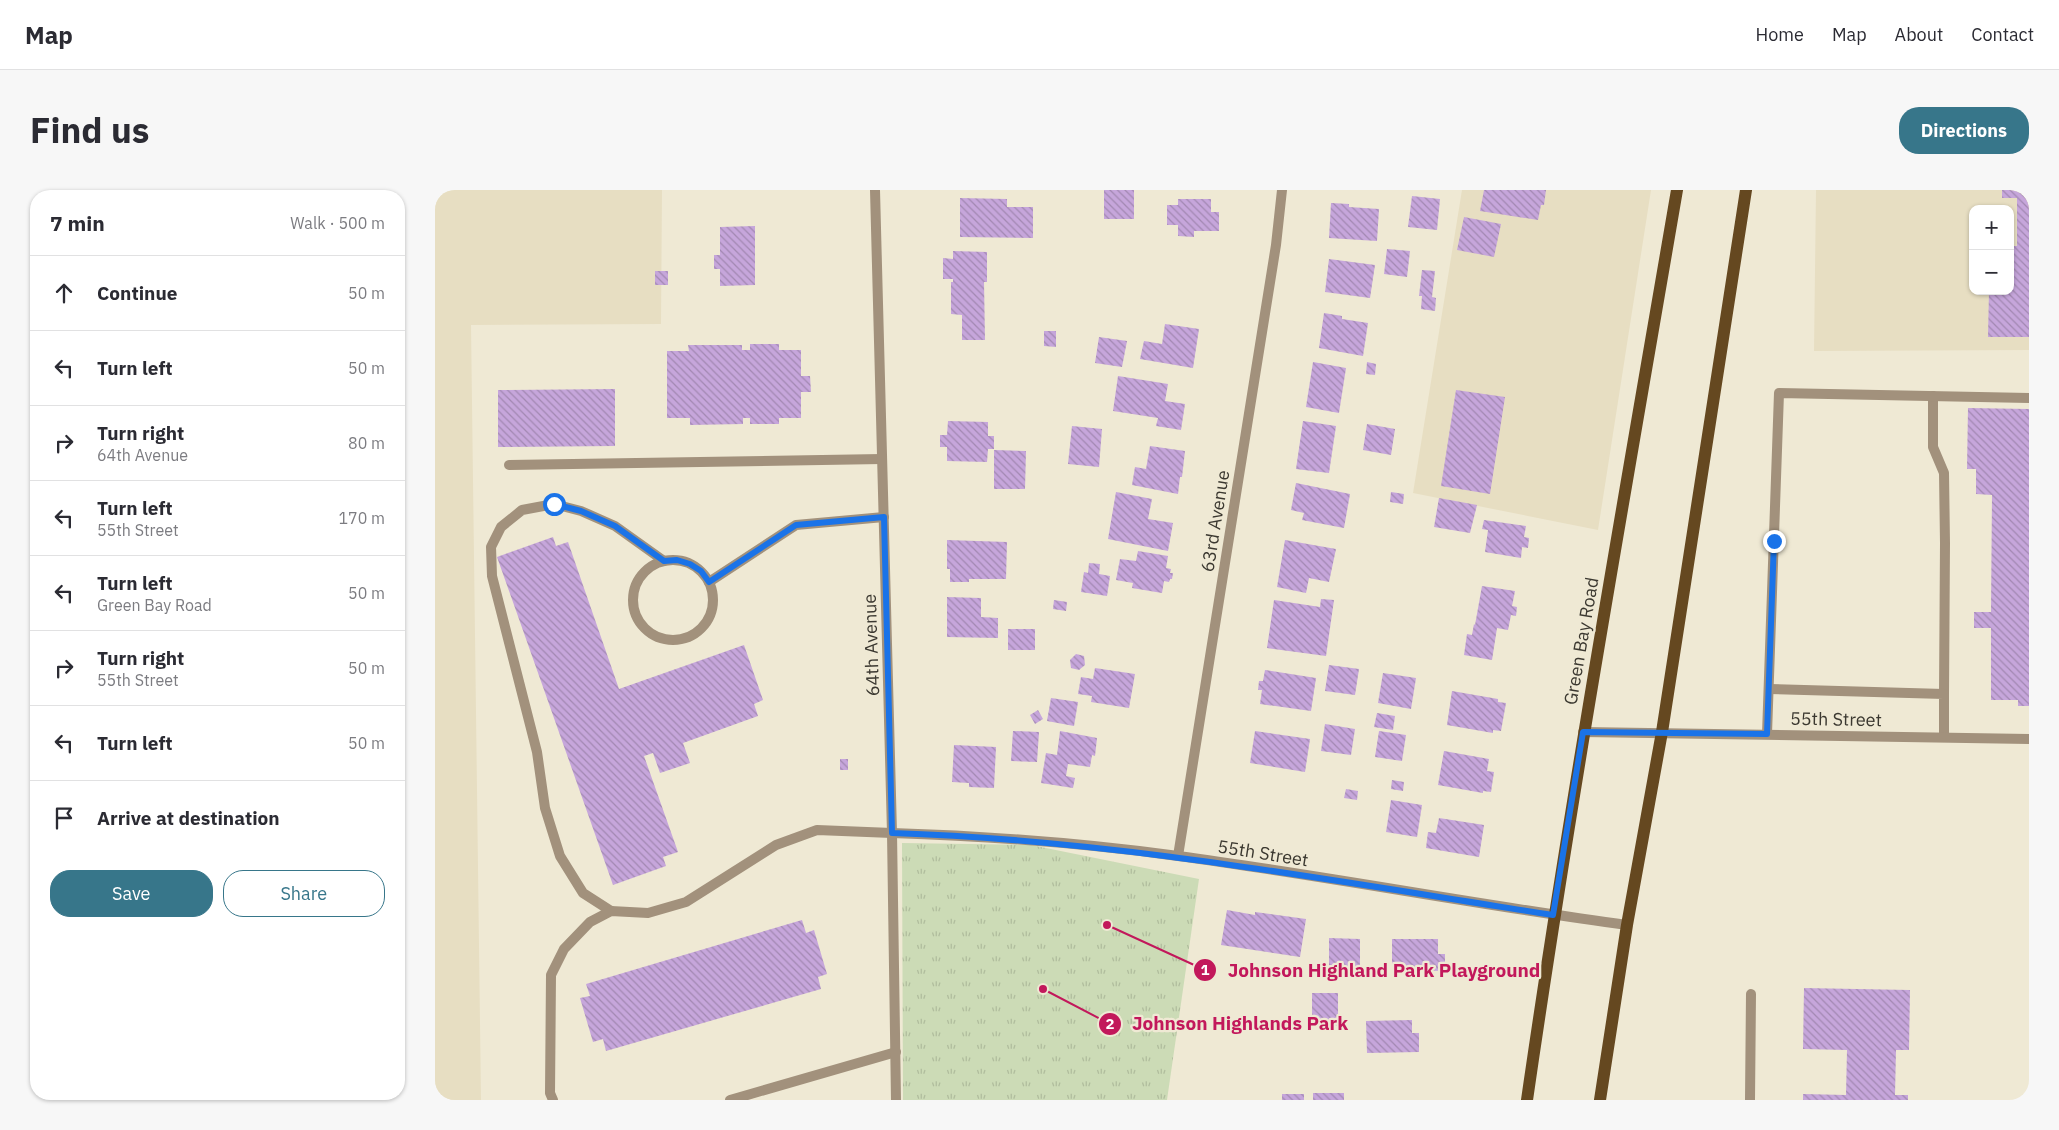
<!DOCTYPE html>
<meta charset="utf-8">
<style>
:root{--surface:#fff;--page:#f7f7f7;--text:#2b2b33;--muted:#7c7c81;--line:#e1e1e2;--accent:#37768a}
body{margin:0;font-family:"IBM Plex Sans",sans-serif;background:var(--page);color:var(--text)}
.controls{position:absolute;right:15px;top:15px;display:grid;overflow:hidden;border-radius:10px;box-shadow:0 1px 4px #0004}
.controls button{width:45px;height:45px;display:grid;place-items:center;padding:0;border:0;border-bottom:1px solid var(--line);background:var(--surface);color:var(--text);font:25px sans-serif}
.stop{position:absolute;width:15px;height:15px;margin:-11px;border:4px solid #1a73e8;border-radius:50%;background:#fff}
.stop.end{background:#1a73e8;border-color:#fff;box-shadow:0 1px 5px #0008}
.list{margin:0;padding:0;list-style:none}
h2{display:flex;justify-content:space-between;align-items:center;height:65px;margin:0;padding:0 20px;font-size:21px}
h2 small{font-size:16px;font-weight:400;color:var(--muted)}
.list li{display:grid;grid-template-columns:32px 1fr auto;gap:15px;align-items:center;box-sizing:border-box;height:75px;padding:0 20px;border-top:1px solid var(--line)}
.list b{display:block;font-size:19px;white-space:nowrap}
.list p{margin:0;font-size:16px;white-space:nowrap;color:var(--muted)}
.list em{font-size:16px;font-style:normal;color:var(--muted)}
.actions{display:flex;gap:10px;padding:15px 20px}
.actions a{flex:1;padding:11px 0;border:1px solid var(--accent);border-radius:20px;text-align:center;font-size:18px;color:var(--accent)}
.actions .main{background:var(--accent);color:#fff}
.icon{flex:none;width:28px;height:28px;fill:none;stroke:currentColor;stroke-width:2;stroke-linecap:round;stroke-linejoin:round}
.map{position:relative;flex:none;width:1594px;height:910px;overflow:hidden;border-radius:20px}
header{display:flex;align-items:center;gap:30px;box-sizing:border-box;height:70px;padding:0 25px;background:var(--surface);border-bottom:1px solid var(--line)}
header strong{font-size:24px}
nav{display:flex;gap:28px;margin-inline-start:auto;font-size:18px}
.intro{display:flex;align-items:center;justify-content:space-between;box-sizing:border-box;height:120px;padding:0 30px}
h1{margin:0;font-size:35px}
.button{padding:12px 22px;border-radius:20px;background:var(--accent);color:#fff;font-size:18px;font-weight:700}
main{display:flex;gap:30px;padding:0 30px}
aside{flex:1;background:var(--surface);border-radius:20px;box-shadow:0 1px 4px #0004}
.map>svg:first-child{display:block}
.built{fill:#e7dec2;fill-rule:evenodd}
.park{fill:url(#park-tufts)}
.building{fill:url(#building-back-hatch)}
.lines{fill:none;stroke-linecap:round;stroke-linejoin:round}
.lane{stroke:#a2917c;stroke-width:10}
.street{stroke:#a2917c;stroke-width:10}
.primary{stroke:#654820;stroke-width:12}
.route{stroke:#1a73e8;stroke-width:6}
.labels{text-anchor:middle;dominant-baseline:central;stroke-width:4.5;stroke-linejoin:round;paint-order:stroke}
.street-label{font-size:18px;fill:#3b3830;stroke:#efe9d4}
.leader{fill:none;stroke:#c2185b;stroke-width:2}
.callout-dot{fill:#c2185b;stroke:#efe9d4;stroke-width:2}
.mark-label{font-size:15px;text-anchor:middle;font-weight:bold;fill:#fff}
.callout-label{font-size:19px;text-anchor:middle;font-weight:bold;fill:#c2185b;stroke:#efe9d4;stroke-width:4.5;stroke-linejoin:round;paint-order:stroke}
</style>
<header>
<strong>Map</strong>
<nav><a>Home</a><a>Map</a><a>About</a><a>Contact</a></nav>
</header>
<div class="intro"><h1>Find us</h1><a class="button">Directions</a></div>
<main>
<aside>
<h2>7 min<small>Walk · 500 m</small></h2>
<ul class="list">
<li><svg class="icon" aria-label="ahead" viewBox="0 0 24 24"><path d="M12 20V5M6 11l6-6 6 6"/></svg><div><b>Continue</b></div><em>50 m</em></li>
<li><svg class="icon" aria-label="left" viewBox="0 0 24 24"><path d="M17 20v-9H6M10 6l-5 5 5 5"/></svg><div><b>Turn left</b></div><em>50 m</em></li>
<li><svg class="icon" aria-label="right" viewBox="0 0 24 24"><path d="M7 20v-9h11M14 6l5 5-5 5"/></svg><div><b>Turn right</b><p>64th Avenue</p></div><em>80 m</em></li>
<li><svg class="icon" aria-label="left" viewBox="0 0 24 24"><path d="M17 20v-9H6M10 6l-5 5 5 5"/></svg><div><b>Turn left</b><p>55th Street</p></div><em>170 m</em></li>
<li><svg class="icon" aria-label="left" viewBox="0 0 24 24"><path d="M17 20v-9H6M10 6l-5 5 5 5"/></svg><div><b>Turn left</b><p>Green Bay Road</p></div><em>50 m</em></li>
<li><svg class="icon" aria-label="right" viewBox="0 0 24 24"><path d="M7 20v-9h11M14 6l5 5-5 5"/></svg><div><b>Turn right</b><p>55th Street</p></div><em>50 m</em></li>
<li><svg class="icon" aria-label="left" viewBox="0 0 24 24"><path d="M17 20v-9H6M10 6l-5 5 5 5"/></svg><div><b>Turn left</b></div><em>50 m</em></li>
<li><svg class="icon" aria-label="arrive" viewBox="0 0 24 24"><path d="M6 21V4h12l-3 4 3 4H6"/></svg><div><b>Arrive at destination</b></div></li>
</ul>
<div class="actions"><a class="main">Save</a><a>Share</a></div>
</aside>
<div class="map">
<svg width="1594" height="910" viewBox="0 0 1594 910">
<defs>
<pattern id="park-tufts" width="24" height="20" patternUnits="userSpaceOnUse" patternTransform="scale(1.25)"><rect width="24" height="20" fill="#ccdbb6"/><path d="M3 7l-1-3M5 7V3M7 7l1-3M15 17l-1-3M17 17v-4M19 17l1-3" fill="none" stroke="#b0bd9d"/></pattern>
<pattern id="building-back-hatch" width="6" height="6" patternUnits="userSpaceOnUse" patternTransform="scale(1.25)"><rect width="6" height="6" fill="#c6a6db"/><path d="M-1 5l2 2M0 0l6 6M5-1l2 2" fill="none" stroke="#a288b2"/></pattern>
</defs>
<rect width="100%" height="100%" fill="#efe9d4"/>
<g class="built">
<path d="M0,0h227l-1,134 -190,1 10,775h-46z"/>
<path d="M1027,0h189l-53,340 -185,-37z"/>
<path d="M1381,0h213v160l-215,1zM1538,19h37v82h-37z"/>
</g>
<path class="park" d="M467,653l129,2 168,34 -32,221h-264z"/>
<g class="building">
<rect x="669" y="0" width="30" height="29"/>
<path d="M1049,0h62l-2,15h-3l-3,15 -58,-9z"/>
<path d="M1567,0h27v147h-41l1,-46h21l2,-45h5v-48h-15z"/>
<path d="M977,6l28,3 -3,31 -29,-3z"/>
<path d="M525,8l47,1v8h26v31l-73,-1z"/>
<path d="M743,9h33v13h8v19h-25v6l-16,-1v-11h-11v-20h11z"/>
<path d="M896,13l18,1v3l30,2 -2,32 -48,-3z"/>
<path d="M1029,27l37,7 -7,33 -37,-7z"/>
<path d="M320,36v59l-35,1v-17h-6v-14h6v-28z"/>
<path d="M952,59l23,2 -3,26 -23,-3z"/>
<path d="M518,61l34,1v30h-3l1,58h-23v-25l-11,-1v-32h2v-3h-10v-21l10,1z"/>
<path d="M894,69l46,6 -5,33 -45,-6z"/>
<path d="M987,80l13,1 -3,26 4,1 -1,13 -14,-2 1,-13h-3z"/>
<rect x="220" y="81" width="13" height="14"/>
<path d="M889,123l18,3v3l26,4 -5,33 -44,-8z"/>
<path d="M730,134l34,5 -6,39 -53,-9 4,-18 18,3z"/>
<path d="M609,141h12v16l-12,-1z"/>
<path d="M664,147l28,4 -5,26 -27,-4z"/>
<path d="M315,154h29v6h22v26h9l1,16h-10v26h-22v6h-29v-6h-7v6l-53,1v-7h-23v-67h22l-1,-6h54v5h8z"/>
<path d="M878,172l33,6 -7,45 -33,-6z"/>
<path d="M932,172l9,2 -1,11 -9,-1z"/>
<path d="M683,186l50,8 -3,17 20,3 -4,26 -25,-4 2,-8 -45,-7z"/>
<path d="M180,199v57l-117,1v-57z"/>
<path d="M1021,200l49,7 -15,97 -49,-8z"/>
<path d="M1533,218l61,1v297h-11v-6h-27v-72h-17v-16h17l1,-117 -16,-1v-25h-9z"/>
<path d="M513,231l40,1v14h6v13h-6l-1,13 -40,-1v-14h-7v-12h7z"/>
<path d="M868,231l33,5 -7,47 -33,-4z"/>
<path d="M932,234l28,5 -4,26 -28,-5z"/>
<path d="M637,236l30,3 -3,38 -31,-3z"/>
<path d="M715,256l35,5 -3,26h-2l-2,17 -46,-9 3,-18 11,2z"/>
<path d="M559,260l32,1 -1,38h-31z"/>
<path d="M861,293l54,11 -6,34 -42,-8 2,-7 -13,-3z"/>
<path d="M681,302l36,7 -4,20 25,4 -5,28 -60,-12z"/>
<path d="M956,302l13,2 -1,10 -13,-2z"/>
<path d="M1004,308l38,7 -7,28 -36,-6z"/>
<path d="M1049,330l42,6 -2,11 5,1 -1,10 -6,-1 -1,11 -36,-6 3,-22 -6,-1z"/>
<path d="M118,347l3,9 12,-4 51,147 125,-44 19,55 -9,4 4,12 -75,27 7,20 -30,10 -7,-20 -9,3 34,96 -15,5 3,9 -53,19 -116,-328z"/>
<path d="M512,350l60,2 -1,37h-37v3h-19v-13h-3z"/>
<path d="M850,350l51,9 -7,33 -20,-4 -3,15 -29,-6z"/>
<path d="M703,361l30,5 -2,12 5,1 -1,4h3l-1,6h-2l-1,3 -5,-1 -2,12 -30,-5 1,-5 -17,-3 4,-21 16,2z"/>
<path d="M654,373l11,1 -1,10 11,2 -3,20 -26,-4 3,-20 4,1z"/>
<path d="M1047,396l33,5 -3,15 5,1 -1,9 -5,-1 -3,15 -11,-2 -5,32 -28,-5 3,-21 5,1 2,-11 1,1z"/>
<path d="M512,407l34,1v19l17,1v20l-51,-1z"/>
<path d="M886,409l13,1 -8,56 -59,-8 7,-48 46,7z"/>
<path d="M619,410l13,2 -1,9 -13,-2z"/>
<rect x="573" y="439" width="27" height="21"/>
<path d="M641,464l8,2 1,9 -6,5 -8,-2 -1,-8z"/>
<path d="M894,475l30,4 -4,26 -30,-4z"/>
<path d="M660,478l40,6 -6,34 -38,-6 1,-6 -14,-2 3,-17 12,2z"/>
<path d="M830,480l51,8 -5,33 -51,-7 2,-14h-4l1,-9h4z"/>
<path d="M948,483l33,5 -5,31 -33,-6z"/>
<path d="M1017,501l46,8v3l8,1 -5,28 -8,-1v3l-46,-8z"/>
<path d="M616,508l27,4 -4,24 -27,-5z"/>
<path d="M603,520l5,9 -8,5 -5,-9z"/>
<path d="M942,523l18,3 -2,14 -19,-3z"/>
<path d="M890,534l30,5 -4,26 -30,-4z"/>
<path d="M578,541l26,1 -2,30 -26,-1z"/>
<path d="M625,541l37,7 -2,18 -3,-1 -2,12 -22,-3 -2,12 9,2 -2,10 -32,-5 5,-30 11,2z"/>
<path d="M820,541l55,8 -5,33 -55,-9z"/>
<path d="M944,541l27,4 -4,26 -27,-4z"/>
<path d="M519,555l42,2 -2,41 -25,-1v-4l-17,-1z"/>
<path d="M1009,561l45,8 -2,12 7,1 -3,20 -8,-1v2l-45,-8z"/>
<rect x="405" y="569" width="8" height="11"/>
<path d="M957,590l12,2 -1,9 -12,-2z"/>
<path d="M911,599l12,2 -1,9 -13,-2z"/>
<path d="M956,610l31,5 -5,32 -31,-5z"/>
<path d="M1004,628l45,7 -5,32 -53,-9 2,-16 8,1z"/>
<path d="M792,720l28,5v-3l51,7 -6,38 -79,-12z"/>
<path d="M367,730l4,13 8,-3 13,44 -9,3 3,12 -215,62 -3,-12 -10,3 -13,-44 10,-2 -4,-12z"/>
<path d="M894,748l31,1v30h-31z"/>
<path d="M957,749h46v15h7v17l-53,-1z"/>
<path d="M1369,798l106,2 -1,60h-13l-1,45h13v5h-105v-6l43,1 1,-45 -44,-1z"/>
<rect x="877" y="803" width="26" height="33"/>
<path d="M977,830v13h7v19l-52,1 -1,-32z"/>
<rect x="878" y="903" width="31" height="7"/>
<rect x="847" y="904" width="22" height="6"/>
</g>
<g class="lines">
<g class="lane">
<path d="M1498,206v51l11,26 1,70 -1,151"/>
<path d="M74,275l373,-6"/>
<circle cx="238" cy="410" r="40"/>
<path d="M274,392l87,-57 88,-8"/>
<path d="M1334,499l175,5v43"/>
<path d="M1332,544l12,-341 250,5"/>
<path d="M176,721l-28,-18 -23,-37 -15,-48 -8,-56 -45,-176 -1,-29 10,-20 21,-17 32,-6 27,7 34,15 49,35"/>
<path d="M118,910l-3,-7 1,-118 13,-26 26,-27 21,-11 37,2 38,-11 90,-57 41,-15 75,3"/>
<path d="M295,910l166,-48"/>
<path d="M1315,910l1,-106"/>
</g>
<g class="street">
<path d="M440,0l17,643 4,267"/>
<path d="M1148,542l446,7"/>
<path d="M457,643c96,3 191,10 286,23 150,20 299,49 449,69"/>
<path d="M743,666l98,-611 6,-55"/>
</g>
<g class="primary">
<path d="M1092,910c44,-304 98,-607 150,-910"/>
<path d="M1165,910l27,-175 35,-193 84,-542"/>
</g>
</g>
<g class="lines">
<path class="route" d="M119,314l27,7 34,15 49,35 13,-1 13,4 11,7 8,11 87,-57 88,-8 8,316c223,7 442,48 661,82l30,-183 184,2 7,-193"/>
</g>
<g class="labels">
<g class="street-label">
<text transform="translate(780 331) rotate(-81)">63rd Avenue</text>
<text transform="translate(1146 451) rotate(-80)">Green Bay Road</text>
<text transform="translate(436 455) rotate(-92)">64th Avenue</text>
<text transform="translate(1401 529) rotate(1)">55th Street</text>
<text transform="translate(828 663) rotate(9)">55th Street</text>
</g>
</g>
<path class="leader" d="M672 735L770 780M608 799L675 834"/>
<g class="callout-dot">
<circle cx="672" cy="735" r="5"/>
<circle cx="608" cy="799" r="5"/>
<circle cx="770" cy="780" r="12"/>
<circle cx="675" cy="834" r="12"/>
</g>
<g class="mark-label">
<text x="770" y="785">1</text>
<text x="675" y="839">2</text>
</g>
<g class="callout-label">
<text x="949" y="787">Johnson Highland Park Playground</text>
<text x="805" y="840">Johnson Highlands Park</text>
</g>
</svg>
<div class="controls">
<button>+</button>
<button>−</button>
</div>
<div class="stop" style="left:119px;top:314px"></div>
<div class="stop end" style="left:1339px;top:351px"></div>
</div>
</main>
